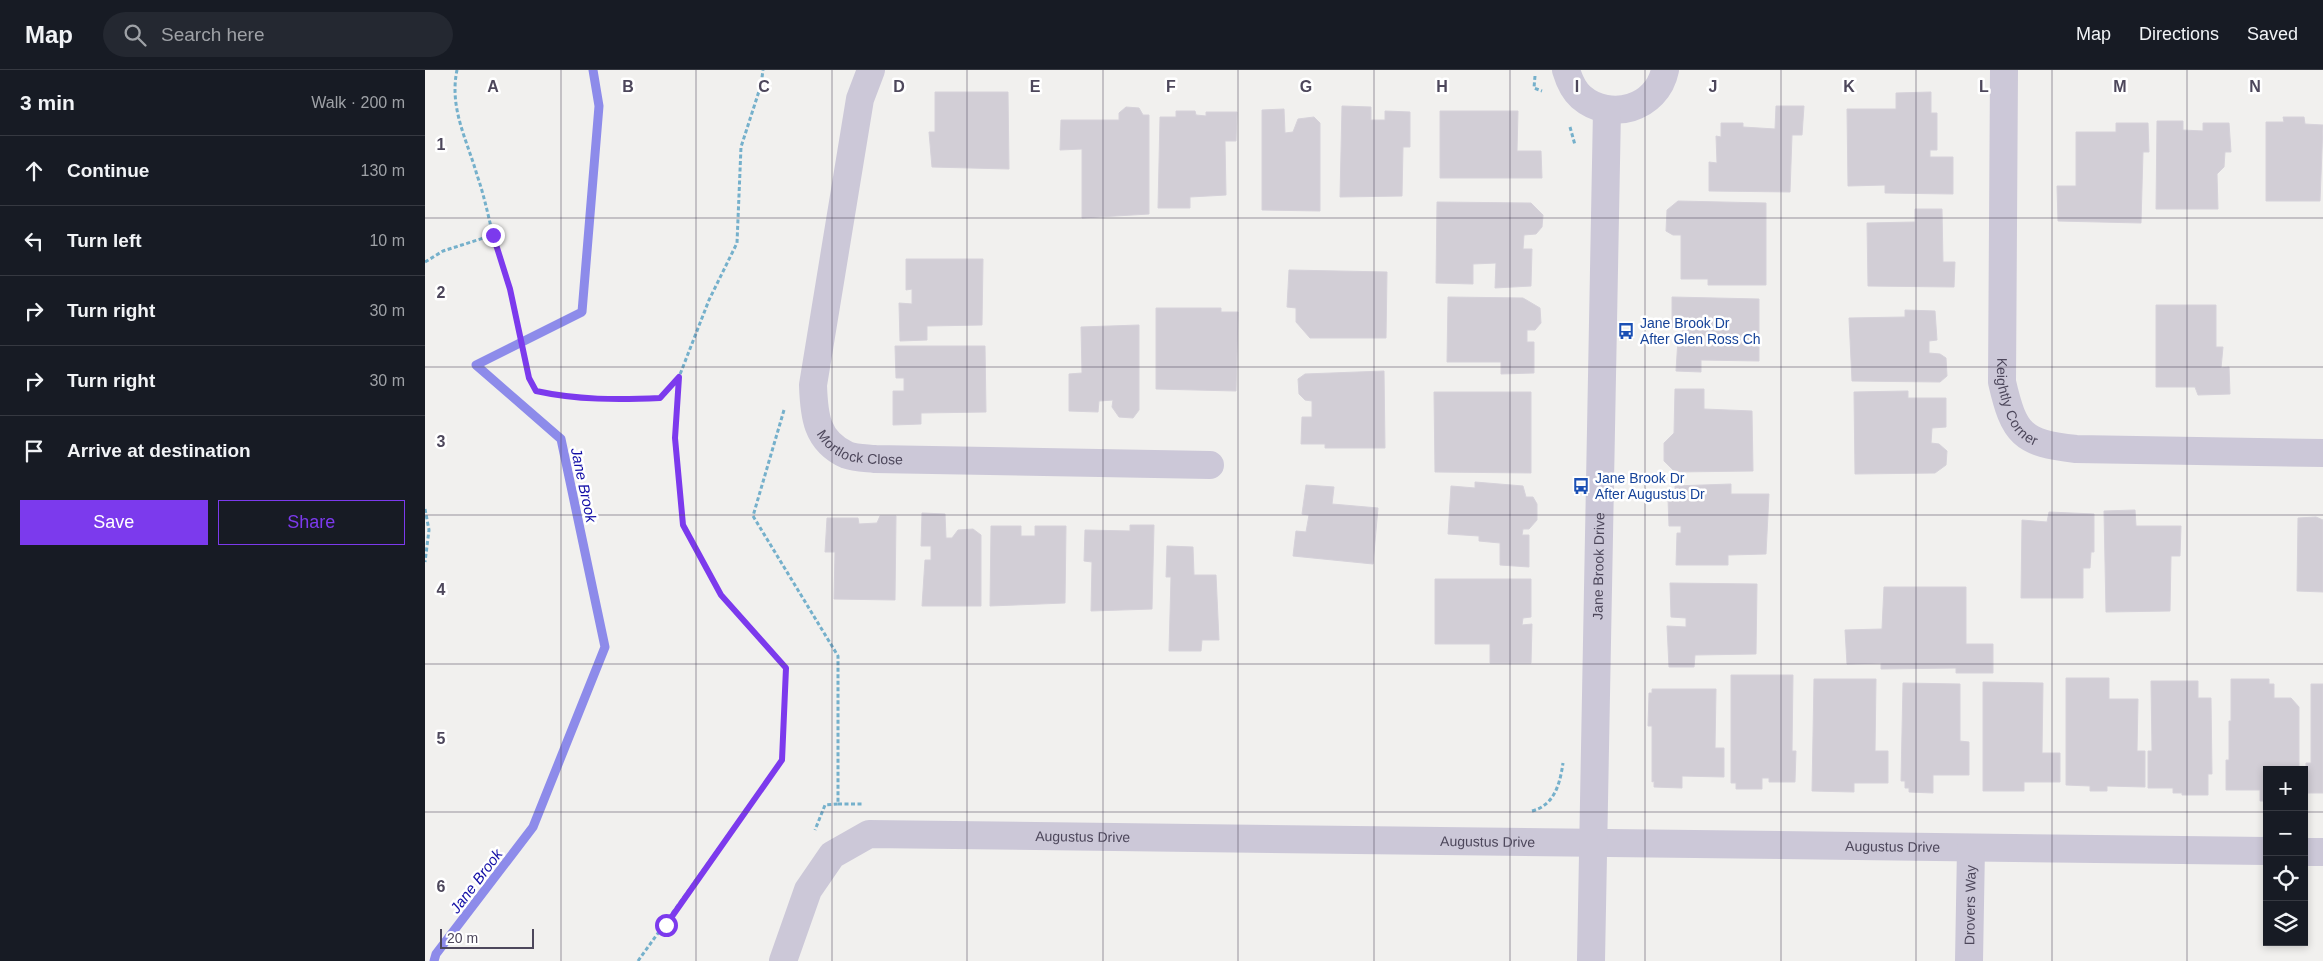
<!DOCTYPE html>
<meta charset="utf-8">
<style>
:root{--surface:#171b24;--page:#242831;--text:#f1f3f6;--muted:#9ea1a6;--line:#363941;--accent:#7c3aed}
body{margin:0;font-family:Arial,sans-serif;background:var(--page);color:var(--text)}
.controls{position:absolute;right:15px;bottom:15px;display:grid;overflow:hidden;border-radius:0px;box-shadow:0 2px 8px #0003}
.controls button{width:45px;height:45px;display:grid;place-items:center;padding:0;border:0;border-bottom:1px solid var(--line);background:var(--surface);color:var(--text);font:25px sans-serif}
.scale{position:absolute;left:15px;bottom:12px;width:94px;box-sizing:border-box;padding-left:5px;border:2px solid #4d475b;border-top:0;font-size:14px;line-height:18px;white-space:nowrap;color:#4d475b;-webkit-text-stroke:4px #fff;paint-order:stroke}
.stop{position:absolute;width:15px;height:15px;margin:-11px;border:4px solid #7c3aed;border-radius:50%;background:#fff}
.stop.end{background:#7c3aed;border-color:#fff;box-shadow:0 1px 5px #0008}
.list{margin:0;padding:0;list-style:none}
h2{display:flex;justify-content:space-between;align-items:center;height:65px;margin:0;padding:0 20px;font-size:21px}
h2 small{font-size:16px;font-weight:400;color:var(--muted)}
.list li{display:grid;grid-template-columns:32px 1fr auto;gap:15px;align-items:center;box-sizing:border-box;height:70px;padding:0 20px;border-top:1px solid var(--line)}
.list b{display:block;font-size:19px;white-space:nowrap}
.list em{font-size:16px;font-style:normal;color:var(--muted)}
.actions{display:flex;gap:10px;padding:15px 20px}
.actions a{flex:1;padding:11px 0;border:1px solid var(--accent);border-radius:0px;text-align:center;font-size:18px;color:var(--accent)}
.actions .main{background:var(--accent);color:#fff}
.icon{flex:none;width:28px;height:28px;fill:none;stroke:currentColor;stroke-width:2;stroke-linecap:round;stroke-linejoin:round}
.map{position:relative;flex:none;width:1898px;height:891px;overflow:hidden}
header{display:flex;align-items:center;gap:30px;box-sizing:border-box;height:70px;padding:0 25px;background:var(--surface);border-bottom:1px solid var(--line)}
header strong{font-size:24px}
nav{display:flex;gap:28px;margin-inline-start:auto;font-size:18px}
.search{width:350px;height:45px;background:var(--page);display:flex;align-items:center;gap:12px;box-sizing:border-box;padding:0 18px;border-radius:28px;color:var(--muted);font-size:19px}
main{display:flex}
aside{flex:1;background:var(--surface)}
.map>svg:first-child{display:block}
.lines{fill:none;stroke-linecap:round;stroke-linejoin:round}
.stream{stroke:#8d8bea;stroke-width:9}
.building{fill:#d2ced6;stroke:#d6d2da}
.path{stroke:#75b0cb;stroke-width:3;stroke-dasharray:4 2.5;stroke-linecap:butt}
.street{stroke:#ccc8d8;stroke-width:28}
.route{stroke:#7c3aed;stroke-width:6}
.grid{fill:none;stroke:#4d475b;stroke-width:1;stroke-opacity:0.55}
.labels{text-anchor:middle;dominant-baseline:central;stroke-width:5;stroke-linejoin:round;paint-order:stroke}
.transit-label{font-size:14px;fill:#164399;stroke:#fff;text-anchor:start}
.street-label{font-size:14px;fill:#4d475b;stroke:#fff}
.water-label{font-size:15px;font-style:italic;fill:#120ea6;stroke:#fff}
.grid-label{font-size:16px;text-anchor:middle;font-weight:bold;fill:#4d475b;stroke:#fff;stroke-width:5;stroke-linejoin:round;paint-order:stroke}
</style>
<header>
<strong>Map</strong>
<div class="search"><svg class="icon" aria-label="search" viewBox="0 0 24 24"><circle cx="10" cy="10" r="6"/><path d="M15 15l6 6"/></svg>Search here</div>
<nav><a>Map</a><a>Directions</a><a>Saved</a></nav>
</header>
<main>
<aside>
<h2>3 min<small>Walk · 200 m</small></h2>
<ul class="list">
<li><svg class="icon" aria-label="ahead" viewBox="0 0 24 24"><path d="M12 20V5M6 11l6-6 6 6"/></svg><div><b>Continue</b></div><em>130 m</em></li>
<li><svg class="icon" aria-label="left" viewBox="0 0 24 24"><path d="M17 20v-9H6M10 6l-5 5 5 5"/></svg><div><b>Turn left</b></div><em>10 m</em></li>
<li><svg class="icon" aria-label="right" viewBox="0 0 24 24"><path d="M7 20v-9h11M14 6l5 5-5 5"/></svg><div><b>Turn right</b></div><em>30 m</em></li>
<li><svg class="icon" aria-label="right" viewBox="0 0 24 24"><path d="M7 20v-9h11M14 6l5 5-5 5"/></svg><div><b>Turn right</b></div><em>30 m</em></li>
<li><svg class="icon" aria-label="arrive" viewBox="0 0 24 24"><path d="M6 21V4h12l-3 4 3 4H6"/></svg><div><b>Arrive at destination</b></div></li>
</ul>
<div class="actions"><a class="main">Save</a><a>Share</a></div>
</aside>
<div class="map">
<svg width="1898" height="891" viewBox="0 0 1898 891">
<rect width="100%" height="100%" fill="#f1f0ee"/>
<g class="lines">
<path class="stream" d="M9,891l2,-7 97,-127 72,-180 -44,-208 -85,-74 106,-53 17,-206 -6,-36"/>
</g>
<g class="building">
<path d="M510,22h73l1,77 -77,-2 -3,-35h6z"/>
<path d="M1506,22v21h6v37h-7v7h23v37l-68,-1v-8l-37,1 -1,-77h49v-16z"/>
<path d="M917,36l29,1v13h14v-9l25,1v35h-7l-1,49 -62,1z"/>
<path d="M1351,36h28l-2,29h-10l-2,57 -81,-1v-29l8,1 -1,-27 5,1v-14h22v4l32,2z"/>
<path d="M701,37l13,1 4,7h6v99l-67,4v-69l-22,1 1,-30h58v-7z"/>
<path d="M859,39l1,24 8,-1 5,-13 16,-2 6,6v88l-58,-1v-100z"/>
<path d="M751,41h19l1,4 10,1v-4h31l-1,29h-11l1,54 -36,2v11h-32l2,-91h16z"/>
<path d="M1015,41h78l-1,40h24l1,27h-102z"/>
<path d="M1858,47h21l1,7 18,1 -3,76h-54v-79h18z"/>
<path d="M1732,51h26v9l20,1v-8h26l2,29h-6l-1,15 -7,7 1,35h-62z"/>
<path d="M1691,53h32l1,29h-6l-2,71 -83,-2 -1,-35h19v-54h40z"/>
<path d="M1253,131l88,2v82h-58v-6h-27v-44h-8l-7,-4 1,-21z"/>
<path d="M1012,132l94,1 12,12 -1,12 -6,7 -12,1 -1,14h9l-1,37 -36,2 1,-25 -23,1v20l-37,-1z"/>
<path d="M1490,139h27l1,53h12l-1,25 -86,-1 -1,-63 48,-1z"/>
<path d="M481,189h77l-1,66 -55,1v14l-27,1 -1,-38 13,1v-15l-6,1z"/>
<path d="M864,200l98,2 -1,66h-76l-14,-16v-14l-9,-1z"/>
<path d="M1023,227l75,1 17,10 1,15 -6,7h-8v12h7v31l-33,1v-12h-54z"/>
<path d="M1247,227l87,2v62l-58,-1v12l-25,-1 2,-32h5v-12h-11z"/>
<path d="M1731,235h60v42h7l-2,21 8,-1 1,27 -32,1 -3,-8h-39z"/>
<path d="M731,238h65v4h17l-2,79 -80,-2z"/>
<path d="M1480,240l30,1 2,29 -8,1v12l11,1 6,4 1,18 -7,6 -88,-1 -3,-63 56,-1z"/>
<path d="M714,255v85l-6,8 -14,-1 -7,-10 1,-7 -14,1 -1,11 -29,-1v-37l13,-1 -1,-46z"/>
<path d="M470,276h90l1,66 -65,1v11l-28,1v-34h11v-13h-8z"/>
<path d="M959,301l1,77h-60v-4h-24l1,-27h10v-16l-7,-1 -6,-6 -1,-15 7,-5z"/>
<path d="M1250,319h29v20l48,2 1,60 -78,1 -11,-11v-18l10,-10z"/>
<path d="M1483,321v7h38v29l-14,1 -1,15 8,1 8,7 -1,14 -11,8 -80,1 -1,-82z"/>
<path d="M1009,322h97v81l-96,-1z"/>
<path d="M1050,412l48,4 3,11h7l4,7v16l-8,9h-6l-1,6h7v32l-29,-2v-22l-21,-2v-5l-31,-2 3,-48 24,2z"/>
<path d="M1306,414v10h38l-3,60 -38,1v10h-52l1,-32h4v-7h-12l-1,-27h7v-13z"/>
<path d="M881,415l28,2 -2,17 46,4 -5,56 -80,-8 3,-25 10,1 3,-17 -7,-1z"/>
<path d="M1710,440l1,16h45l-1,30h-9l-1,55 -64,1 -2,-101z"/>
<path d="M1624,442l45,2v38h-3l-1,16h-7v30h-62l1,-78 25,2z"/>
<path d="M497,443l23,1 1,24h6l6,-8 15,-1 8,6v71h-59l3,-46h6v-14h-10z"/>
<path d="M455,446h16l-1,84 -61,-1 1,-47h-10l2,-34h31l1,6 18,-1z"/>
<path d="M1891,447l7,3v72l-26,-1 1,-73z"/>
<path d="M705,455h24l-2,84 -61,2 1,-49 -8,-1 1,-31 45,1z"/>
<path d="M566,456h30v10h14v-10h31l-1,77 -75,3z"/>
<path d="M742,476l26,1 1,28h22l3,65h-17l-1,11h-32l2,-74h-5z"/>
<path d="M1010,509h96v38l-8,1 -1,7 10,-1 -1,39h-41v-19h-55z"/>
<path d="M1245,513l87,1 -1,70 -61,1 -1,12h-25l-2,-41 19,1v-9l-15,-1z"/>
<path d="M1459,517h82v57h27v29h-37v-5l-75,1v-6l-34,1 -2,-34 37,-1z"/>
<path d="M1306,605h62l-1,76h4l-1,31h-26v-4h-7v11h-26v-6h-5z"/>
<path d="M1641,608h43v21h29l-1,52h8v36l-38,-1v5h-17v-5l-24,-1z"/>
<path d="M1389,609h62l-1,72h13v32h-34v9l-42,-1z"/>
<path d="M1806,609h38v5h5v14h17l8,9v63h-32v31h-7v-11h-34v-30h3v-39h2z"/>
<path d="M1726,611h47v17h13l1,76h-4v21h-26v-2h-9v-5h-25v-37h4z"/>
<path d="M1558,612l60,1 -1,70h18v29h-36v9h-41z"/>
<path d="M1478,613l57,1v57l9,1v33h-36v18l-24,-1v-4h-4v-7h-4z"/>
<path d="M1886,614h12v109h-17v-30h5z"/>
<path d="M1227,619h64l-1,59h9v29l-42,-1v12l-28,-1v-6l-2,1v-56h-4l1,-33h3z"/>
</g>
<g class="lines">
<g class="path">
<path d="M1110,6l-1,12 8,3"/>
<path d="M1145,57l5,18"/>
<path d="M68,165l17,54 19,89 7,13c41,9 82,9 124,7l19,-21 30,-77 28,-57 4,-96 20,-62 2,-15"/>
<path d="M0,192l18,-11 50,-16c-5,-20 -9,-40 -16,-60 -10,-35 -28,-67 -20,-105"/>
<path d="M359,340l-31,106 85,140v148l-13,1 -10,25"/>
<path d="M0,439l4,21 -4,32"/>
<path d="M413,734h24"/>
<path d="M1107,741c23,-6 28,-28 31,-48"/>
<path d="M213,891l144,-201 4,-93 -65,-72 -38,-70 -8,-87 4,-61"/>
</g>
<g class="street">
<path id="s1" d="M446,0l-11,29 -47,286c1,30 3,56 34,70 8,3 19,3 28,4l335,6"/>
<path d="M1141,0c3,10 7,20 15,27 29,25 76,12 84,-27"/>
<path id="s2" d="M1579,0l-2,312c12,52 20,61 74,67l247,4"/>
<path d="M1879,782h19"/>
<path id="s3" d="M358,891l25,-71 24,-35 37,-21 1398,17"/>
<path id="s4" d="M1166,891l16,-851"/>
<path id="s5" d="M1544,891l2,-113"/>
</g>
</g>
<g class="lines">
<path class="route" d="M68,165l17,54 19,89 7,13c41,9 82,9 124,7l19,-21 -4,61 8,87 38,70 65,73 -4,92 -116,165"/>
</g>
<path class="grid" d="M136,0v891M271,0v891M407,0v891M542,0v891M678,0v891M813,0v891M949,0v891M1085,0v891M1220,0v891M1356,0v891M1491,0v891M1627,0v891M1762,0v891M0,148h1898M0,297h1898M0,445h1898M0,594h1898M0,742h1842M1879,742h19"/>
<defs>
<g id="bus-bare" transform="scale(1.35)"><path d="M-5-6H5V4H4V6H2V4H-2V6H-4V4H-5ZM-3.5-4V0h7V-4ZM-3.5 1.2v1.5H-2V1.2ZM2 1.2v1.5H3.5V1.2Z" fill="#1a4fb4" stroke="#fff" stroke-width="2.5" paint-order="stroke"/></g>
</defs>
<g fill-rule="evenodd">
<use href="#bus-bare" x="1201" y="261"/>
<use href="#bus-bare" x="1156" y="416"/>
</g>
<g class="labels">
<g class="transit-label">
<text x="1215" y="253">Jane Brook Dr<tspan x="1215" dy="16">After Glen Ross Ch</tspan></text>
<text x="1170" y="408">Jane Brook Dr<tspan x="1170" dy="16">After Augustus Dr</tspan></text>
</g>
<g class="street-label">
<text stroke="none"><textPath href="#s2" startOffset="336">Keightly Corner</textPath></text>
<text stroke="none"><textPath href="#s1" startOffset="414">Mortlock Close</textPath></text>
<text stroke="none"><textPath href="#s4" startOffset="395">Jane Brook Drive</textPath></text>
<text stroke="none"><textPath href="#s3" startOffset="374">Augustus Drive</textPath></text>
<text stroke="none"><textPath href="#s3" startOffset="779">Augustus Drive</textPath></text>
<text stroke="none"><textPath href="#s3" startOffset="1184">Augustus Drive</textPath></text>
<text stroke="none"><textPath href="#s5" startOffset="56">Drovers Way</textPath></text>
</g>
<g class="water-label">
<text transform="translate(159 415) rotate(78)">Jane Brook</text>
<text transform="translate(51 811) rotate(-53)">Jane Brook</text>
</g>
</g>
<g class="grid-label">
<text x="68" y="22">A</text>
<text x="203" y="22">B</text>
<text x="339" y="22">C</text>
<text x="474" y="22">D</text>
<text x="610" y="22">E</text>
<text x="746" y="22">F</text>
<text x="881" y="22">G</text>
<text x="1017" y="22">H</text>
<text x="1152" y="22">I</text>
<text x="1288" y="22">J</text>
<text x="1424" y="22">K</text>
<text x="1559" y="22">L</text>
<text x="1695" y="22">M</text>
<text x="1830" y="22">N</text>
<text x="16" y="80">1</text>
<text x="16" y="228">2</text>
<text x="16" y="377">3</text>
<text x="16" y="525">4</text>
<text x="16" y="674">5</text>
<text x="16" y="822">6</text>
</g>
</svg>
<div class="controls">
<button>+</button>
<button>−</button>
<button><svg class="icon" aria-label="locate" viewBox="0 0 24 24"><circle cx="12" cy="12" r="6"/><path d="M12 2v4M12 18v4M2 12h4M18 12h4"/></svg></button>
<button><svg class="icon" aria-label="layers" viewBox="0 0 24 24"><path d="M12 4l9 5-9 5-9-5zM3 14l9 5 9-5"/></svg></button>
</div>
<div class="scale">20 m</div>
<div class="stop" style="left:241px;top:855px"></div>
<div class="stop end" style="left:68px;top:165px"></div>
</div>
</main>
